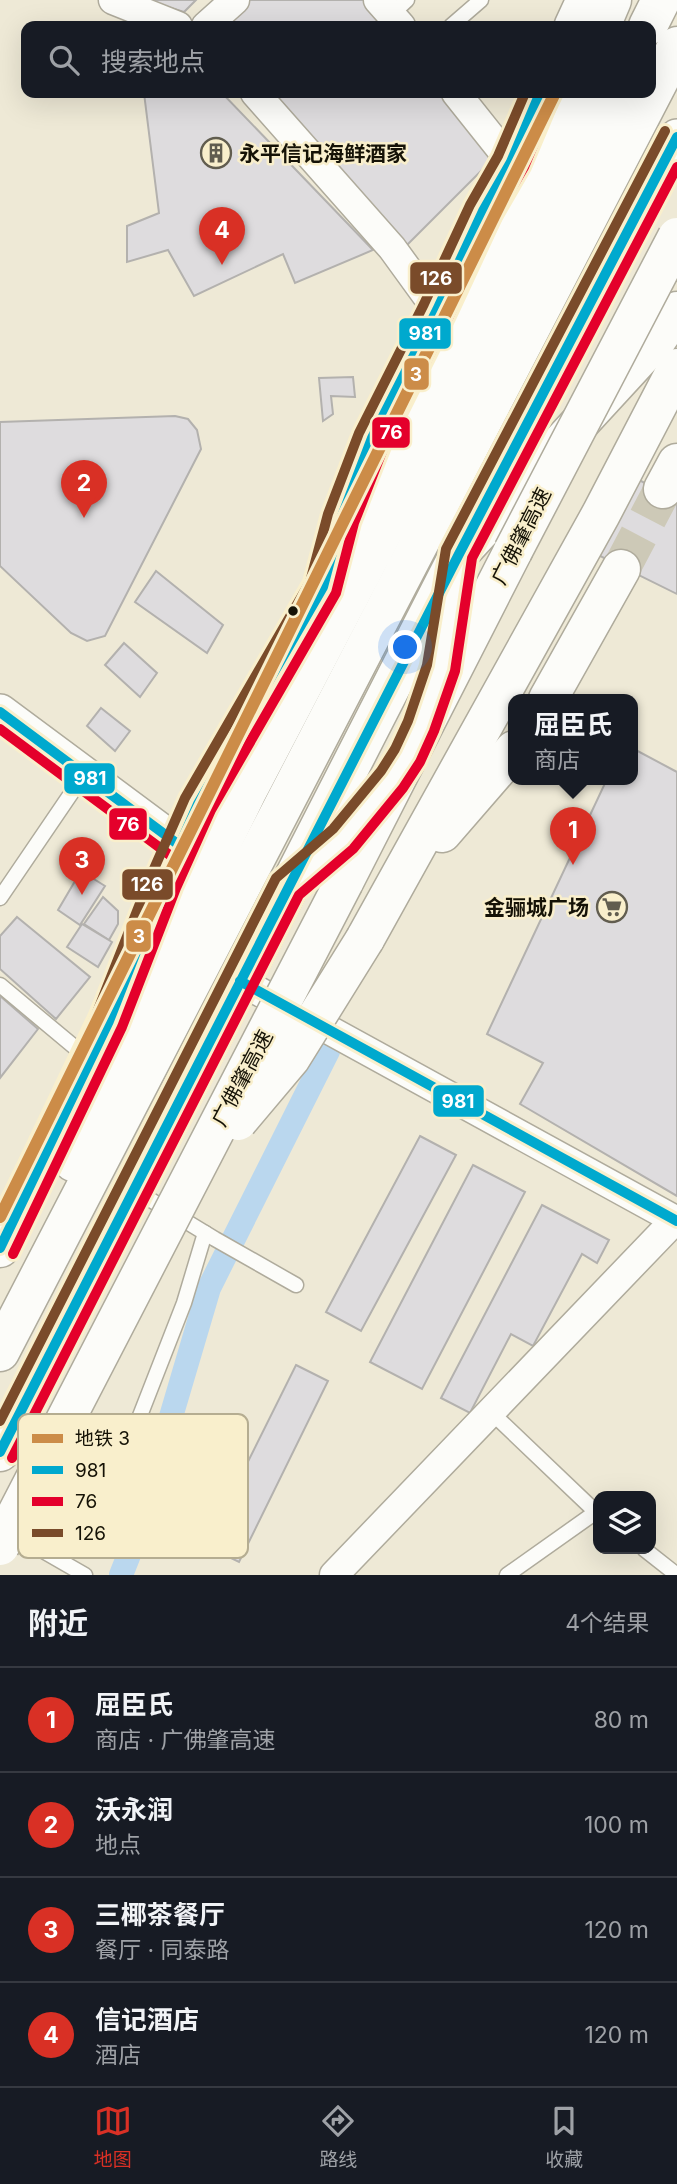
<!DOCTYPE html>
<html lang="zh">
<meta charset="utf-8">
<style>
:root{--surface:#171b24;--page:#242831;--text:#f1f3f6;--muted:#9ea1a6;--line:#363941;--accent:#d93025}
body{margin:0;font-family:Inter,"Noto Sans SC",sans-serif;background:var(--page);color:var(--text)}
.controls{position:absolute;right:21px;bottom:21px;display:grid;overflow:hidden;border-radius:14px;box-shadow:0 7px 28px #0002}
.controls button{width:63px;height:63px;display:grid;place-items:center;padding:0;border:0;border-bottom:2px solid var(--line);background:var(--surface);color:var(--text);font:35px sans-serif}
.you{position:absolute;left:406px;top:648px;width:24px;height:24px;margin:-18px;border:5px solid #fff;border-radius:50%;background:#1a73e8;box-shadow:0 0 0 10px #1a73e833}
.badge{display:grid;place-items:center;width:46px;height:46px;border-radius:50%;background:var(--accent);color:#fff;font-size:23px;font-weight:700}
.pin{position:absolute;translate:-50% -58px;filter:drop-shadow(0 2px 4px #0008)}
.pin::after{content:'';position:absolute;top:37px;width:24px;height:21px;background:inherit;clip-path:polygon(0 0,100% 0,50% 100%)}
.popup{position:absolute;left:508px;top:694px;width:130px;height:91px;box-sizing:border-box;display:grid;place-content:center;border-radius:14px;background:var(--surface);filter:drop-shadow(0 2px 5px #0005);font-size:23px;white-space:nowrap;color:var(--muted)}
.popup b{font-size:26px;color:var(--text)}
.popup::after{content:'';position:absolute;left:50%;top:100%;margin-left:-14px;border:14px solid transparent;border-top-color:var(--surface)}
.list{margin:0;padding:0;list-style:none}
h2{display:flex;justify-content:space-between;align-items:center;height:91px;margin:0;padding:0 28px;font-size:30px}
h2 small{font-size:23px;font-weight:400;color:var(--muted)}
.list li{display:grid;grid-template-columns:46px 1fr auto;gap:21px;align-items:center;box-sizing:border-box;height:105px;padding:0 28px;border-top:2px solid var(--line)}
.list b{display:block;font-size:26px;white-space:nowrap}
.list p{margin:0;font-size:23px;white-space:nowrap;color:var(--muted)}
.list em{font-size:23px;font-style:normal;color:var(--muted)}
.icon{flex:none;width:38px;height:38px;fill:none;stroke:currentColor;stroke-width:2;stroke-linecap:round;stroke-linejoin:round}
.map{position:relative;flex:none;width:677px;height:1575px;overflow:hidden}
.search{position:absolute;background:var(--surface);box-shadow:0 7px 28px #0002;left:21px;right:21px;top:21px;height:77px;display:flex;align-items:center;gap:18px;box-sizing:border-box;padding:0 24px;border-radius:14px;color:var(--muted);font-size:26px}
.sheet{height:511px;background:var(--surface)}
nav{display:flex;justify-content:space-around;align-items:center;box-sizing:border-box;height:98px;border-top:2px solid var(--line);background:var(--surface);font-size:19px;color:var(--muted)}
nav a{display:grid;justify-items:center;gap:4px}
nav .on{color:var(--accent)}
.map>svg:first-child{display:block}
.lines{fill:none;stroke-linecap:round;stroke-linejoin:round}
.canal{stroke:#bad7ee;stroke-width:24}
.building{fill:#dedcde;stroke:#b3b1ae;stroke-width:2}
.motorway-tunnel{stroke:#cdc9b7;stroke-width:38;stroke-dasharray:38 19;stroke-linecap:butt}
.service-casing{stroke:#afab9c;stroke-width:17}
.minor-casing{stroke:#afab9c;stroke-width:31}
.tertiary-casing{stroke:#afab9c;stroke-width:38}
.secondary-casing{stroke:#afab9c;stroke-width:41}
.motorway-casing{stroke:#afab9c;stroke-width:41}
.service{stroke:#fcfcf9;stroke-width:14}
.minor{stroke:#fcfcf9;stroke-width:28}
.tertiary{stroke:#fcfcf9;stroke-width:35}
.secondary{stroke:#fcfcf9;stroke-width:38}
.motorway{stroke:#fcfcf9;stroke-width:38}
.motorway-bridge-casing{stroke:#afab9c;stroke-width:41;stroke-linecap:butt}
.motorway-bridge{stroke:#fcfcf9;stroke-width:38}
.bus-1-casing{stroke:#f9efcc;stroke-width:16}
.bus-2-casing{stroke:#f9efcc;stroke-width:16}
.bus-3-casing{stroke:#f9efcc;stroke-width:16}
.bus-1{stroke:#00a9ce;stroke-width:10}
.bus-2{stroke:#e4002b;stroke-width:10}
.bus-3{stroke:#7a4b2a;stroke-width:10}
.metro-1-casing{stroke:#f9efcc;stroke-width:18}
.metro-1{stroke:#cc8c48;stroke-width:12}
.bus-dot{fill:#151206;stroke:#f9efcc;stroke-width:2.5}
.labels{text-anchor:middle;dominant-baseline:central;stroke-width:5;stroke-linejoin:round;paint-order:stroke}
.poi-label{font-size:21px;font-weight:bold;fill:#151206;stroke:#f9efcc;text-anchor:start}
.street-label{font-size:21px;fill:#151206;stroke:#f9efcc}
.key{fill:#f9efcc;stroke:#b5ad91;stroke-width:2}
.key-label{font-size:19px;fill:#151206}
.line-badge{stroke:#f9efcc;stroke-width:2.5}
.badge-label{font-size:19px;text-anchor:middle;font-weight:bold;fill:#fff}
</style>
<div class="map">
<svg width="677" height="1575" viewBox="0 0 677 1575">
<rect width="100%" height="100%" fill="#eee9d6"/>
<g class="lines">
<path class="canal" d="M121,1575l13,-33 75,-254 119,-237"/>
</g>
<g class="building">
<path d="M145,0h51l-12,12z"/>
<path d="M249,0h118l22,26h-168z"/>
<path d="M144,93h78l151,157 -78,33 -12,-29 -89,42 -26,-46 -41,12v-36l32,-13z"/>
<path d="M266,93h180l52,61 -95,95z"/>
<path d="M353,377l2,20 -24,-1 2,18 -10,7 -4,-43z"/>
<path d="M175,416l13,3 9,11 4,19 -96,187 -18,5 -16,-8 -71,-67v-144z"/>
<path d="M625,473l52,26v95l-89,-44z"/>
<path d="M156,571l67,54 -16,28 -72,-51z"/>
<path d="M124,643l33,30 -17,24 -35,-32z"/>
<path d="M101,708l29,23 -15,20 -28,-25z"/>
<path d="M632,748l45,24v424l-157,-92 23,-41 -56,-29 120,-255h25z"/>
<path d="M81,871l24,15 -25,39 -22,-15z"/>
<path d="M103,897l15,14v13l-9,16 -25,-16z"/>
<path d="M17,917l73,60 -34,42 -56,-50v-33z"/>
<path d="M82,924l30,18 -14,25 -31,-20z"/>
<path d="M0,996l38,33 -38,49z"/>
<path d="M420,1136l36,19 -95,176 -35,-19z"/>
<path d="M473,1165l52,27 -103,197 -52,-27z"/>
<path d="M542,1205l67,35 -12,23 -15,-9 -49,92 -22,-12 -41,79 -29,-15z"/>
<path d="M296,1365l32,16 -89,181 -33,-16z"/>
</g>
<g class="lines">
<path class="motorway-tunnel" d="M621,569l42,-80"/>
<g class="service-casing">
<g id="service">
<path d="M391,15l16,-15"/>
<path d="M451,26l30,-26"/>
<path d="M0,898l83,-122"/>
<path d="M0,985l90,75"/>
<path d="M136,1191l79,48 81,46"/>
<path d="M491,1412l107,102"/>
<path d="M136,1426l48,-123 21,-70"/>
<path d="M10,1532l75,43"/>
<path d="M644,1549l33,26"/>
<path d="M507,1575l89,-63"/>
</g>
</g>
<g class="minor-casing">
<g id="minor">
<path d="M113,0l65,26"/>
<path d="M378,0l23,26"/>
<path d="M206,26l29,-26"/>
<path d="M255,93l137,155 45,62"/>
<path d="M456,93l55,69"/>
<path d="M240,981l437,240"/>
<path d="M334,1575l341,-355"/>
</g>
</g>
<g class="tertiary-casing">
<g id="tertiary">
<path d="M572,26l12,-26"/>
<path d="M334,544l7,-25 31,-81 65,-128 46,-99 28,-49 29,-69"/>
<path d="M435,686l6,-18 18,-114 218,-417"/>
<path d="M0,712l179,133"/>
<path d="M294,882l49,-43 35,-41"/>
</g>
</g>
<g class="secondary-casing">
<g id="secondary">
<path d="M601,26l11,-26"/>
<path d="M0,1248l109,-227 54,-138 35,-79 125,-217 177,-328 73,-166"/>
<path d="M0,1452l459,-898 199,-216 19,-27"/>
</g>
</g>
<g class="motorway-casing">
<g id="motorway">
<path d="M648,26l13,-26"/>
<path d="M663,489l14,-26"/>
<path d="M548,699l73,-130"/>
<path d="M442,833l72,-83"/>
<path d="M344,882l169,-331"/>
<path d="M365,939l236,-425 76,-146"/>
<path d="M73,1162l59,-135 115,-235 366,-699"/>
<path d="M0,1352l677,-1306"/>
</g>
</g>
<use href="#service" class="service"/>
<use href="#minor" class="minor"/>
<use href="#tertiary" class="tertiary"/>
<use href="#secondary" class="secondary"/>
<use href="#motorway" class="motorway"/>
<g class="motorway-bridge-casing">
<g id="motorway-bridge">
<path d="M513,551l164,-314"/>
<path d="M238,1121l53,-63 74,-119"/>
<path d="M0,1546l344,-664"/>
</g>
</g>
<use href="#motorway-bridge" class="motorway-bridge"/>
<g class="bus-1-casing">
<g id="bus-1">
<path d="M0,712l179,133"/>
<path d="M240,981l437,240"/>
<path d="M0,1248l109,-227 54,-138 35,-79 125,-217 18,-68 31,-81 65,-128 46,-99 28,-49 29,-69"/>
<path d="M0,1452l459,-898 218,-417"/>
</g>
</g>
<g class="bus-2-casing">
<g id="bus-2">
<path d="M0,729l171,127"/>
<path d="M13,1254l109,-227 54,-139 35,-78 125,-217 18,-70 31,-79 64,-128 46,-99 29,-50 29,-69"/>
<path d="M12,1458l287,-563 54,-46 50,-61 17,-26 14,-31 21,-60 17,-113 205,-391"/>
</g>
</g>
<g class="bus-3-casing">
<g id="bus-3">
<path d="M0,1216l96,-201 54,-137 35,-80 125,-216 18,-68 31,-81 65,-129 46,-99 28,-49 27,-63"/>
<path d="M0,1421l276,-543 57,-49 48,-58 14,-22 13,-28 19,-56 19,-116 219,-418"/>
</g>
</g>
<use href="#bus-1" class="bus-1"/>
<use href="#bus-2" class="bus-2"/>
<use href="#bus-3" class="bus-3"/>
<g class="metro-1-casing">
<path id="metro-1" d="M0,1217l555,-1124"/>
</g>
<use href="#metro-1" class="metro-1"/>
</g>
<defs>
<g id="building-ring" transform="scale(1.575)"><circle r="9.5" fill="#f9efcc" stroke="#615d4f" stroke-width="1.5"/><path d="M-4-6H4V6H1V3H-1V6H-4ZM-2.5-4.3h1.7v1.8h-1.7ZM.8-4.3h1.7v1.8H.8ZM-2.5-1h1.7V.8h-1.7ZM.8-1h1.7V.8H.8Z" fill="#615d4f"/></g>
<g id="supermarket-ring" transform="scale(1.575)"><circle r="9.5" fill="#f9efcc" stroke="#615d4f" stroke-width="1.5"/><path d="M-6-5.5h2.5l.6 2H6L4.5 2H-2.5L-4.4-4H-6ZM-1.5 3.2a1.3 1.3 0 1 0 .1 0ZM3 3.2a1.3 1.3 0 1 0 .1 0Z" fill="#615d4f"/></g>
</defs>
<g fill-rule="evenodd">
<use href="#building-ring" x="216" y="153"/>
<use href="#supermarket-ring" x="612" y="907"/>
</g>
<circle class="bus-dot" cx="293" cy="611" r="6"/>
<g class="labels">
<g class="poi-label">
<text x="239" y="153">永平信记海鲜酒家</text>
<text x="589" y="907" text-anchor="end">金骊城广场</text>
</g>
<g class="street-label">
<text transform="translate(521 536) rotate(-63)">广佛肇高速</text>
<text transform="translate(242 1078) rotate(-62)">广佛肇高速</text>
</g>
</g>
<rect x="18" y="1414" width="230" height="144" rx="10" class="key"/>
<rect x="32" y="1434" width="31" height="9" fill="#cc8c48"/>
<rect x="32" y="1466" width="31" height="8" fill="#00a9ce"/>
<rect x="32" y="1497" width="31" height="9" fill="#e4002b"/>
<rect x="32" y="1529" width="31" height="8" fill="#7a4b2a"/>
<g class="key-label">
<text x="75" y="1445">地铁 3</text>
<text x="75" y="1477">981</text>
<text x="75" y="1508">76</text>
<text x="75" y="1540">126</text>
</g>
<g class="line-badge">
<rect x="409" y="261" width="54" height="34" rx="7" fill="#7a4b2a"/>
<rect x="398" y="317" width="54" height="33" rx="7" fill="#00a9ce"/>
<rect x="403" y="357" width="27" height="34" rx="7" fill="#cc8c48"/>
<rect x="371" y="416" width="40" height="33" rx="7" fill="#e4002b"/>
<rect x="63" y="762" width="53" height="33" rx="7" fill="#00a9ce"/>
<rect x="108" y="807" width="40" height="34" rx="7" fill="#e4002b"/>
<rect x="121" y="868" width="53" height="33" rx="7" fill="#7a4b2a"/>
<rect x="125" y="919" width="27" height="34" rx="7" fill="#cc8c48"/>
<rect x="432" y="1084" width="53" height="34" rx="7" fill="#00a9ce"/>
</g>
<g class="badge-label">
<text x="436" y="285">126</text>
<text x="425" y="340">981</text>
<text x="416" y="381">3</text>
<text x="391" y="439">76</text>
<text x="90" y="785">981</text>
<text x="128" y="831">76</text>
<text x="147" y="891">126</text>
<text x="139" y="943">3</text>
<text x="458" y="1108">981</text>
</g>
</svg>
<div class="controls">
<button><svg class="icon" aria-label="layers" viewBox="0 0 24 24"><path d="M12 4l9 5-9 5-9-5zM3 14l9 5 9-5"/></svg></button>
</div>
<div class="you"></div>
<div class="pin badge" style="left:573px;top:865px">1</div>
<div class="popup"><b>屈臣氏</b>商店</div>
<div class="pin badge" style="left:84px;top:518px">2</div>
<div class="pin badge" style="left:82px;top:895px">3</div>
<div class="pin badge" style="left:222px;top:265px">4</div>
<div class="search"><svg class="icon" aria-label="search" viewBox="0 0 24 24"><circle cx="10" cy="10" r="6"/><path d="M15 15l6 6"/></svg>搜索地点</div>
</div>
<section class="sheet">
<h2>附近<small>4个结果</small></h2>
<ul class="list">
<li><span class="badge">1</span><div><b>屈臣氏</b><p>商店 · 广佛肇高速</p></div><em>80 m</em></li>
<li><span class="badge">2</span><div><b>沃永润</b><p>地点</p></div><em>100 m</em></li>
<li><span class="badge">3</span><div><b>三椰茶餐厅</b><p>餐厅 · 同泰路</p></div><em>120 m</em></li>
<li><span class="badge">4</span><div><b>信记酒店</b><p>酒店</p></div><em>120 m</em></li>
</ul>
</section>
<nav>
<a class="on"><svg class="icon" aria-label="map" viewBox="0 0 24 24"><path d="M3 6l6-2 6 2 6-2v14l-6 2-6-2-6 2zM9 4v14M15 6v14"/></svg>地图</a>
<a><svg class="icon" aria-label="directions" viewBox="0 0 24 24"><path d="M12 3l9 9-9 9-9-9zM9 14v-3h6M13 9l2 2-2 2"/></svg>路线</a>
<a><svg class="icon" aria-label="saved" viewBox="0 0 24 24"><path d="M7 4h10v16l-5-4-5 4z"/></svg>收藏</a>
</nav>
